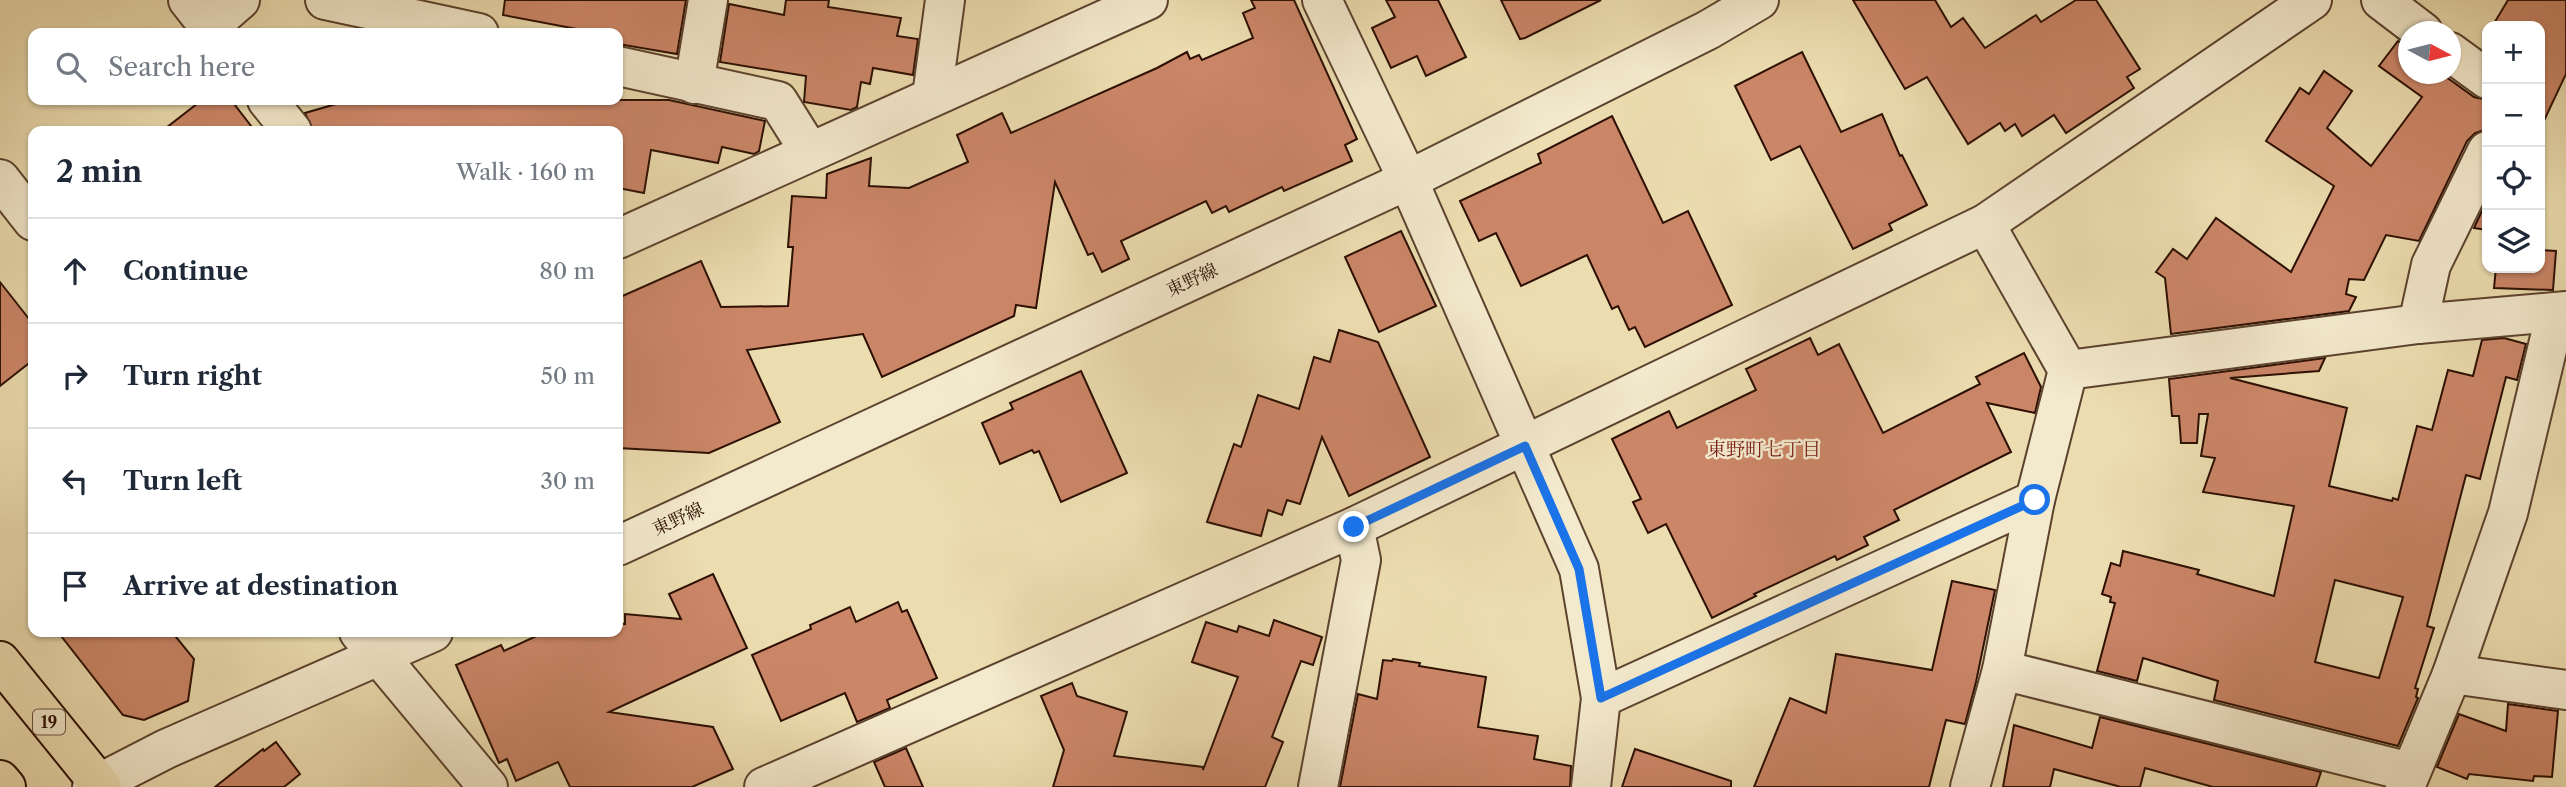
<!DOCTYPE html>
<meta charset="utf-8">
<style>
:root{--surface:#fff;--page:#f2f2f3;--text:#1f2937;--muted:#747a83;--line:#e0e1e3}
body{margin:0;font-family:"Libre Caslon Text","Noto Serif JP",serif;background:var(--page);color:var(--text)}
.controls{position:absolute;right:21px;top:21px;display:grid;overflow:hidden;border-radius:14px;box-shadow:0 2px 5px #0004}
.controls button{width:63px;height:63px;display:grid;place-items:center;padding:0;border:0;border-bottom:2px solid var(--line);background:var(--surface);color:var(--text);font:35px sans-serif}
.compass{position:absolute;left:2398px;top:21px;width:63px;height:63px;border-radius:50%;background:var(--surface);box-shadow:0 2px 5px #0004;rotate:97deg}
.stop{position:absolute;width:21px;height:21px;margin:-16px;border:5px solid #1a73e8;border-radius:50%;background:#fff}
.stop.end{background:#1a73e8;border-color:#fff;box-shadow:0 2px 7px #0008}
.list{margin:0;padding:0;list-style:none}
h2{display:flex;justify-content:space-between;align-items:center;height:91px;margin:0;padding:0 28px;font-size:30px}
h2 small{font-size:23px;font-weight:400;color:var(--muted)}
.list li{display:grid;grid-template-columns:46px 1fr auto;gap:21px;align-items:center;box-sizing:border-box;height:105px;padding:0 28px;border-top:2px solid var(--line)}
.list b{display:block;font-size:26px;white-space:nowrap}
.list em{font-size:23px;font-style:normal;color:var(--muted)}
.icon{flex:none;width:38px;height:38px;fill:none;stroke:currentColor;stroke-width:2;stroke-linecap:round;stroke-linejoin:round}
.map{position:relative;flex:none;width:2566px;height:787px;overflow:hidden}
.search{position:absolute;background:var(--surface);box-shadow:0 2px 5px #0004;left:28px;top:28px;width:595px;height:77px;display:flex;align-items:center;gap:18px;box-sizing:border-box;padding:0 24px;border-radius:14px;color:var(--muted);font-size:26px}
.panel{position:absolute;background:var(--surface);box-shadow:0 2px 5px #0004;left:28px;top:126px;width:595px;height:511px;border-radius:14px}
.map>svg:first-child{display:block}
.building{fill:#cb8668;stroke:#2c0f02;stroke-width:2;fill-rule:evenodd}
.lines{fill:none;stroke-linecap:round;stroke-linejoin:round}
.minor-casing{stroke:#5c422e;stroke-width:42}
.tertiary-casing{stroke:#5c422e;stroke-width:42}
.trunk-casing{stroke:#2c0f02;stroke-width:42}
.minor{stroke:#f3e9cc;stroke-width:38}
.tertiary{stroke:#f3e9cc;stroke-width:38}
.trunk{stroke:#ecddb0;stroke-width:38}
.route{stroke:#1a73e8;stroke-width:9}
.labels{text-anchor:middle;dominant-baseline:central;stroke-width:5;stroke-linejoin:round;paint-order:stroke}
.shield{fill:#f3e9cc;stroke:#68503f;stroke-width:2}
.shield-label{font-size:16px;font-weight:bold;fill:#2c0f02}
.street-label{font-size:18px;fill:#2c0f02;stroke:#f3e9cc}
.neighbourhood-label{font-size:19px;fill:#7a1f14;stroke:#f3e9cc}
</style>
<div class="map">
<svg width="2566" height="787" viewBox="0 0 2566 787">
<rect width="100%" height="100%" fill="#ecddb0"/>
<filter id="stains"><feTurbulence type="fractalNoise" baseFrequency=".00286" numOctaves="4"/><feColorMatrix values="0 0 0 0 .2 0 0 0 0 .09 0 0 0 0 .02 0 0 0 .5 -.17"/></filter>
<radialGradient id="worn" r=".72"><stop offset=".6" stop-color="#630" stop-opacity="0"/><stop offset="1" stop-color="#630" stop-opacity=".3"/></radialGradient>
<g class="building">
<path d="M505,0h181l-9,54 -59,-10v-11h-20l-95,-18z"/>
<path d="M786,0h43l-1,7 73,11 -4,18 21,3 -5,36 -40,-7 -3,16 -9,-2 -4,25 -6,3 -47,-8 2,-26 -86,-14 9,-58 55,11z"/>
<path d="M1251,0h43l63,139 -12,6 7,16 -68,30 -2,-4 -53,25 -3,-6 -14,7 -6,-12 -85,40 8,18 -27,13 -9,-19 -5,2 -33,-73 -19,126 -20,-3 -2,11 -132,61 -19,-43 -116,16 33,72 -71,31 -91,-5v-150l83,-37 20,46 67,-1 5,-59h-5l4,-51 34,2 1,-24 44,-16 -2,28 40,2 59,-26 -11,-27 45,-22 9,20 146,-65 30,-16 3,7 9,-4 3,5 51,-22 -10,-25 12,-5z"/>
<path d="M1386,0h52l28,57 -40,19 -9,-20 -26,12 -19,-40 23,-11z"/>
<path d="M1501,0h100l-76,38 -5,1z"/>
<path d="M1853,0h82l16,27 12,-9 22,30 51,-33 5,7 35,-22h20l44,69 -13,8 7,11 -68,45 -12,-18 -32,21 -7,-12 -10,7 -5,-8 -32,21 -41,-67 -22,12z"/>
<path d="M2508,0h58v74l-26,55v-103l-47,-1z"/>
<path d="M2398,41l11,7v26h33l32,23 13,3v29l-12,4 -8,8 -48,100 -33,-6 -22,45 -15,-1 -3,15 10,3 -7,14 -178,23 -6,-56 -9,-6 17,-23 14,10 29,-41 75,54 43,-86 -68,-45 34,-53 9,6 15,-23 28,20 -25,37 44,38 51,-69 -43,-31z"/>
<path d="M1802,52l39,80 41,-18 18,42 2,-1 25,50 -38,19 3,6 -39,19 -53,-103 -29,14 -36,-74z"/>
<path d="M202,100h29l24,31h-93z"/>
<path d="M350,100h319l96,21 -6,30 -5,3 -32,-7 -4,16 -67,-13 -7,43 -26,-5v-57h-305l-8,-18z"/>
<path d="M1612,116l51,107 25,-12 44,94 -87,42 -10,-20 -6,3 -11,-24 -6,3 -25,-54 -66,31 -25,-53 -17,8 -19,-40 81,-38 -3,-9z"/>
<path d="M2487,200v30l-13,-2z"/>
<path d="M1401,231l35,75 -57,26 -34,-75z"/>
<path d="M2540,250l16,1 -3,39 -59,-2 2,-20h44z"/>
<path d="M0,282l33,42v36l-33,26z"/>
<path d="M1339,330l39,12 52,115 -81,39 -27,-59 -22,67 -13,-4 -5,15 -14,-5 -7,26 -54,-14 27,-78 7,3 17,-52 41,14 15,-52 16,5z"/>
<path d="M1810,338l8,17 21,-11 44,89 97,-49 -4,-7 48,-24 17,34 -6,26 -48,-10 24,49 -117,58 5,10 -35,17 4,8 -31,15 -2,-4 -81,38 2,2 -44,22 -46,-94 -18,9 -15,-31 8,-3 -29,-60 57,-28 8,17 79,-38 -10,-21z"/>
<path d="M2504,338l22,6 -9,36 -11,-3 -26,102 -14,-4 -39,151 7,2 -19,60 3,1 -2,8 2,1 -20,48 -184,-46 4,-19 -75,-23 -6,23 -40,-10 18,-68 -5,-1 1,-5 -9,-3 9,-31 9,3 3,-15 76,19 -2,4 77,22 20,-90 -91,-14 12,-34 -14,-2 7,-42h-9l-2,29h-16l-2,-27h-7l-3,-37 156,-21 -6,13 -89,7 117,30 -18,78 63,15 1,-3 5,2 19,-74 15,4 16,-60 25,6 9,-36zM2335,580l68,17 -24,81 -64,-16z"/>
<path d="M1081,371l46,102 -66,29 -22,-51 -5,2 -2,-3 -32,14 -18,-41 31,-14 -3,-6z"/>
<path d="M713,574l34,74 -138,64 104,15 20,42 -41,18h-122l-12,-25 -42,19 -9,-22 -8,4 -43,-98 45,-20 3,6 41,-19h73v-9l7,1v-10l56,5 -12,-25z"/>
<path d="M1952,581l43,9 -19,92 -11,42 -19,-4 -17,67h-175l36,-89 36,15 10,-59 96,16z"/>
<path d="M898,602l4,10 5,-2 30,68 -50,22 3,8 -33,14 -12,-29 -64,28 -29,-66 59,-26 -1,-4 40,-18 6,15z"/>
<path d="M1274,620l48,17 -9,28 -12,-4 -29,76 11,5 -18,45h-212l11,-37 -23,-54 31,-13 5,13 50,16 -13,44 89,11v3l35,-93 -46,-15 14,-40 31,10 2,-6 30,10z"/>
<path d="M58,632h114l22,27 -6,42 -44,19 -21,-5z"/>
<path d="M1393,659l27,4 -1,3 67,11 -8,50 60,9 -4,23 37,7 -1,21h-230l18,-93 19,5 6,-39 9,1z"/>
<path d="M2508,704l50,7 -6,66 -18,-1 -1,5 -64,-7 -2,5 -30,-12 22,-53 47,17z"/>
<path d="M2100,717l221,55 -5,15h-103l-68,-19 -5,19h-19l-67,-18 -4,18h-47l11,-62 78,23z"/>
<path d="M276,742l24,32 -16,13h-69l48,-38 1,2z"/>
<path d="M906,748l17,39h-38l-11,-25z"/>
<path d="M1635,749l96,32v6h-109z"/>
</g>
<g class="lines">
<g class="minor-casing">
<g id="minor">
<path d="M188,0l26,33"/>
<path d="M325,0l154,33"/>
<path d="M1322,0l86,180 171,389 22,129 -10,89"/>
<path d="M2381,0l42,32"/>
<path d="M209,27l31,-27"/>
<path d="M2450,52l37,27"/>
<path d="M618,66l160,35 32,51"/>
<path d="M694,84l14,-84"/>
<path d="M932,96l13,-96"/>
<path d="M267,100l25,31"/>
<path d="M0,179l33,42"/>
<path d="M618,239l530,-239"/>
<path d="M2418,324l13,-59 56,-114"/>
<path d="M2068,370l350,-46 148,-13"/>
<path d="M359,632l129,155"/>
<path d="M2002,670l408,102"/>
<path d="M2452,674l114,16"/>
<path d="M1601,698l434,-198"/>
<path d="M764,787l590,-260 631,-303 327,-224"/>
<path d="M1318,787l43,-227 -7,-33"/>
<path d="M1970,787l32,-117 33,-170 33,-130 -83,-146"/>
<path d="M2405,787l47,-113 56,-161 48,-201"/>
</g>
</g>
<g class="tertiary-casing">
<g id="tertiary">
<path d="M618,546l790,-366 300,-150 51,-30"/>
<path d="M92,787l74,-38 267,-117"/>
</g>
</g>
<g class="trunk-casing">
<g id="trunk">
<path d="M0,661l102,126"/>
<path d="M0,780l6,7"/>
</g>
</g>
<use href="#minor" class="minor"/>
<use href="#tertiary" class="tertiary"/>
<use href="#trunk" class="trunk"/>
</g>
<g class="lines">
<path class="route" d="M1354,527l171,-81 54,123 22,129 434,-198"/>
</g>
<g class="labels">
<rect class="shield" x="33" y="709.5" width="32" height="25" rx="5"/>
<g class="shield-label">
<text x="49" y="722">19</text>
</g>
<g class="street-label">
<text transform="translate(1192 280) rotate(-25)">東野線</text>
<text transform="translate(678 519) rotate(-25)">東野線</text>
</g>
<g class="neighbourhood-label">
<text x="1764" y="449">東野町七丁目</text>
</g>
</g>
<rect width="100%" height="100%" filter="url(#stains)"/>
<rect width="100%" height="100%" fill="url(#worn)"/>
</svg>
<div class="controls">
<button>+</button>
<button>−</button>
<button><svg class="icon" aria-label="locate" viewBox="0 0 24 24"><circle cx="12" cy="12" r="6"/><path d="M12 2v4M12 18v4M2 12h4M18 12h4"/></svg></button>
<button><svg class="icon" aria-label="layers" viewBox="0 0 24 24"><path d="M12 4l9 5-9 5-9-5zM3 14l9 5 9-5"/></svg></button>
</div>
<svg class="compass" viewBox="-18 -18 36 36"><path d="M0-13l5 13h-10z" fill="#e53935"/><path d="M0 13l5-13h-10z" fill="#747a83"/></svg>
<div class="stop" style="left:2035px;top:500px"></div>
<div class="stop end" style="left:1354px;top:527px"></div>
<div class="search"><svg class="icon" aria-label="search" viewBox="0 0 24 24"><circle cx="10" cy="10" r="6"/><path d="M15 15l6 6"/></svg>Search here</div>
<section class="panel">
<h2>2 min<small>Walk · 160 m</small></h2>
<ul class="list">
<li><svg class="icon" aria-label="ahead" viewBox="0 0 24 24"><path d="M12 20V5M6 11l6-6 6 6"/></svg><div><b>Continue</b></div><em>80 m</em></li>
<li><svg class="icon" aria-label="right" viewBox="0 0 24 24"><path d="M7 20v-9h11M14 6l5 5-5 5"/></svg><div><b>Turn right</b></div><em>50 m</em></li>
<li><svg class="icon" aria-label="left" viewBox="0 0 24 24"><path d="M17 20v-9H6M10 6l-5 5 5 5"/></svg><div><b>Turn left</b></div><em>30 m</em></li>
<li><svg class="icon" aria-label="arrive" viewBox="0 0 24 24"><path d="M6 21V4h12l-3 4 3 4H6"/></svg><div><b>Arrive at destination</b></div></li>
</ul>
</section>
</div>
